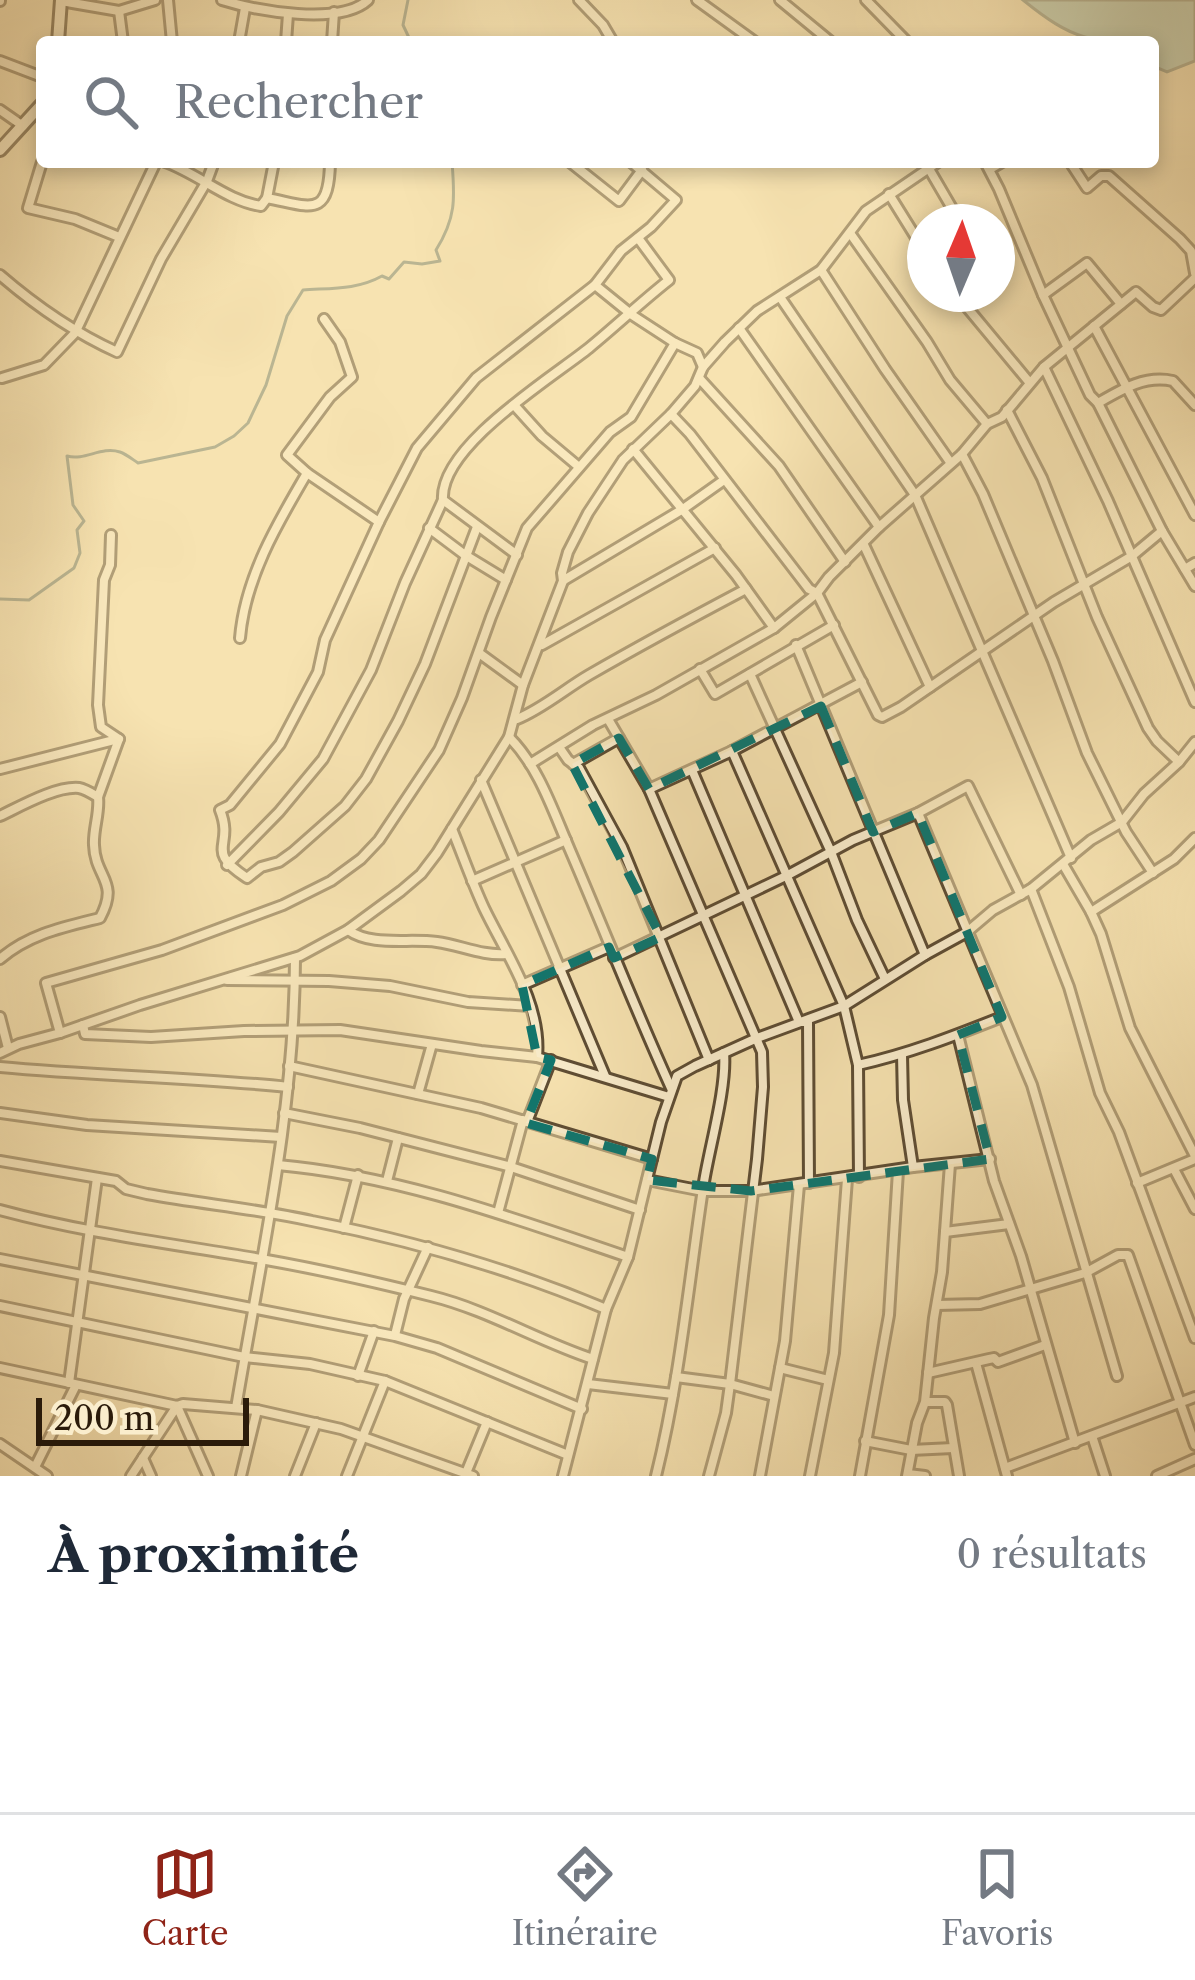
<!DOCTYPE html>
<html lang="fr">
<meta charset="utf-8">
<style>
:root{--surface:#fff;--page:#f2f2f3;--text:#1f2937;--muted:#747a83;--line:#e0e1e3;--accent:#8f2418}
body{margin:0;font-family:"Libre Caslon Text",serif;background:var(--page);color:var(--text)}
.compass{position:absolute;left:907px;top:204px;width:108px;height:108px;border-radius:50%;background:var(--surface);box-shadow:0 6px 18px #0003;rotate:2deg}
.scale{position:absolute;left:36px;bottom:30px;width:213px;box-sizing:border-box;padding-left:12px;border:6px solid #2b1b0a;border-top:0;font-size:33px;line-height:42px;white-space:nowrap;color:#2b1b0a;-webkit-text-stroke:9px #faedcc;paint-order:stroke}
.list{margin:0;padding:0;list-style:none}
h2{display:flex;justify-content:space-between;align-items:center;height:156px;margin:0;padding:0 48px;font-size:51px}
h2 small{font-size:39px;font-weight:400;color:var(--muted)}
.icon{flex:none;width:66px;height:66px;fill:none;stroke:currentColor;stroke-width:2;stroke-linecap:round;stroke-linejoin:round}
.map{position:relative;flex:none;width:1195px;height:1476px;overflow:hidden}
.search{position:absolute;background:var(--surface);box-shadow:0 6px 18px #0003;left:36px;right:36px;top:36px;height:132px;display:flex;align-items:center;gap:30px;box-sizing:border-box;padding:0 42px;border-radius:12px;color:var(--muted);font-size:45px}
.sheet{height:336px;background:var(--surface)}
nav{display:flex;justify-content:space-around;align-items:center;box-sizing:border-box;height:168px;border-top:3px solid var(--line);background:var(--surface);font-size:33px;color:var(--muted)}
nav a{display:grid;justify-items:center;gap:6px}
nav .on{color:var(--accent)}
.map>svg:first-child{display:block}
.water{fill:#9dbeb0;stroke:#6f7d6e;stroke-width:3}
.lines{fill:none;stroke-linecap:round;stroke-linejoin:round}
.stream{stroke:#6f7d6e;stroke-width:3}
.street-casing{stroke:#5e4d34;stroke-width:14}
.secondary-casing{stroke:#2b1b0a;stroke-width:16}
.street{stroke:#faedcc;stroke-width:8}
.secondary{stroke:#faedcc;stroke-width:10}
.marked{fill:none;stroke:#0f766e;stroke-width:9;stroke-dasharray:24 15;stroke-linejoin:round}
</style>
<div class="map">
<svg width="1195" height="1476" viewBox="0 0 1195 1476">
<rect width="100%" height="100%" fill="#f7e3b1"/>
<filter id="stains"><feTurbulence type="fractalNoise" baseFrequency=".00167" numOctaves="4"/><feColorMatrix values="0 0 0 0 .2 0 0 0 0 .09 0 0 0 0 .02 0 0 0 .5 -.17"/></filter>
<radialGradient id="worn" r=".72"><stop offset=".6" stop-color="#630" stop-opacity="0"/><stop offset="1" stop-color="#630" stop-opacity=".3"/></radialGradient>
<path class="water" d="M1023,0h172v61l-28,11 -14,-6v-24c-64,0 -79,-1 -130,-42z"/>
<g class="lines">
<g class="stream">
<path d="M408,0l-5,25 8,17"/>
<path d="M0,599l29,1 45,-32 6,-15 -3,-23 7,-9 -11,-16 -6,-49c18,5 34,-10 53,-4 6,2 12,7 18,11l77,-16 19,-11 14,-13 18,-38 21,-69 16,-26c27,-2 54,0 79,-14l7,3 15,-17 18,2 18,-3 -4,-11c20,-32 19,-51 16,-88"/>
</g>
<g class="street-casing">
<g id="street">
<path d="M168,0l4,42"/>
<path d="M222,0c35,11 118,26 146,0"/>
<path d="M579,0l24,25 10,17"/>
<path d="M697,0l58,42"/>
<path d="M780,0l51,42"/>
<path d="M866,0l41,42"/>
<path d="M0,1v-1"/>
<path d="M61,1l58,10 36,-11"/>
<path d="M119,11l4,31"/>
<path d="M239,42l6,-34"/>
<path d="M286,42l2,-28"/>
<path d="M332,42l2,-30"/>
<path d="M0,61l42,16"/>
<path d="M0,110l23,16"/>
<path d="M42,162l-14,46 47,11 44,18"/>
<path d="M165,162c34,12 62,39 96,44l6,-8 7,-36"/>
<path d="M570,162l49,39 23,-31"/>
<path d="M925,162l35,60"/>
<path d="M985,162l14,27 44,106 47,100 8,8 64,128 33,55"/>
<path d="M1070,162l17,26 14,-12h8l71,63 11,12 4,22"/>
<path d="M990,169l12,-7"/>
<path d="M889,194l36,58"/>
<path d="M267,198c43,8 62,22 63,-36"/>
<path d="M850,233l77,109 23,38 37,44"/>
<path d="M821,270l64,99 65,93"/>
<path d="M0,275c37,32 73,57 117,77l44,-93 46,-78 7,-19"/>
<path d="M595,285l37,30 43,28 22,10 6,14"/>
<path d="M956,294l73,88"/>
<path d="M1043,295l44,-32 34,41"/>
<path d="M780,297l135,198 156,363"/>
<path d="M324,319l16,23 12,35 -22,20 -43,58 20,18 72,49"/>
<path d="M1094,326l101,189"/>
<path d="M739,328l140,199"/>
<path d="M1044,367l64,134 87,201"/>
<path d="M2,378l42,-13 31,-32 81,-171"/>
<path d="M699,378l80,88 66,96"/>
<path d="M1098,403c24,-14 47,-28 75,-22l22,24"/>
<path d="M514,405l28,31 37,31"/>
<path d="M1007,410l35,68 55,139 51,111 9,13 22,21"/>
<path d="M671,414l19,20 119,155 8,4 61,122 4,2 19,-10 153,-105 78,-46 30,-25"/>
<path d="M633,449l103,126 38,53"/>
<path d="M962,454l21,40 70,167 34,92 39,79 27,41"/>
<path d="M443,500l74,55"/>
<path d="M477,527l-52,137 -27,57 -32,58 -21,27 -52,46 -14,10 -18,5 -14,11c-44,-29 -12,-30 -27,-68l10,-5 50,-61 38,-72 7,-32 54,-118 38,-74 59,-70 119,-93 26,-34 30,-24 25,-27 -45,-38"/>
<path d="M429,528l36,27 41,25"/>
<path d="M111,535l-1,30 -6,15 -6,125 3,22 18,12"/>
<path d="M864,545l66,142"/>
<path d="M1185,569l10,-6"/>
<path d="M564,580l119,-71 41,-29"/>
<path d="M240,638c5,-60 37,-114 67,-165"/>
<path d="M542,645l173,-97"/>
<path d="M796,645l129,310"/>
<path d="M479,653l44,32"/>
<path d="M700,669l15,25 119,-69"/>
<path d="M750,674l81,178 26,68 28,59"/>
<path d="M517,719c25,-10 48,-30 72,-44 52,-30 104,-58 157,-86"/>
<path d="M608,719l41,70 113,263 1,35 -6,72 -27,225 -4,29 -17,63"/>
<path d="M509,737c30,30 44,74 61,113 34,79 65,159 101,238"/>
<path d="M559,747l9,13 11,8 43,79 87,213"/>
<path d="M732,751l112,255 14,59 1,112"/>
<path d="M530,764l63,-39 63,-30 118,-67 43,-35 12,-16 50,-50 83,-73 25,-30 15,-7 42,-50 92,-75 17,15 8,3 34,-32"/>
<path d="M573,764l46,-26"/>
<path d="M0,769l118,-30"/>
<path d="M692,770l107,252h9l1,161"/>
<path d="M481,780l124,296"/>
<path d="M649,789l83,-38 130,-69"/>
<path d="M918,813l114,272 85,291"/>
<path d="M0,816c21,-10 56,-30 79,-28 6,1 14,6 19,9"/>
<path d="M452,829c11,27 20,53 32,79 22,46 58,96 53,149"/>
<path d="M1063,864l28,48 10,22 29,94 65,128"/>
<path d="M227,865l52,-53 44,-53 48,-89 34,-87 38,-83c-4,-53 107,-121 146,-152 27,-22 52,-46 80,-68l-31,-42"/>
<path d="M472,881l94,-41"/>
<path d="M1031,889l38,98 31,106 19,39 76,206"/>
<path d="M1091,912l83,-53 21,-21"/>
<path d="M348,930c24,17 60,8 89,12 23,3 45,14 69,12"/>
<path d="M614,958l174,-83 65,-35 65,-27 50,-27 53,109"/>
<path d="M0,959c29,-25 64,-32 100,-41 20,-37 -5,-40 -6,-73 -1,-16 6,-32 4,-48l21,-58"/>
<path d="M227,980l102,1 61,5 78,16 62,4"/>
<path d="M522,985l87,-38"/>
<path d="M0,1017l8,31"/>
<path d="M83,1025l2,9 66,3 93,-6 96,-1 141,21 56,6 132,40"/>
<path d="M60,1033l-14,-50 116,-33 121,-45 48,-24 30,-22 18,-19 60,-90 23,-52 29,-81 36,-89 83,-96 21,-15 44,-74"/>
<path d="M958,1035l36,146 27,75 54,187"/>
<path d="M0,1053l19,-9 41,-11 80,-28 160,-49 48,-26 53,-39 20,-17 16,-21 72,-116 14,-52 40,-104 -1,-8 6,-21 20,-39 35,-53 48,-46 24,-28 8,-19 22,-25 32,-31 64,-41 45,-59 72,-49"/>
<path d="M902,1055l1,45 10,67"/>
<path d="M858,1065c50,-11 96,-29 144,-48"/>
<path d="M289,1066l192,42 171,51"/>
<path d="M0,1067c96,9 192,10 288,20"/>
<path d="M418,1094l14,-50"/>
<path d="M0,1113l87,12 194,12"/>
<path d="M284,1113l76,15 151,39 129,43"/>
<path d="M527,1122l24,-62"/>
<path d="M0,1161l116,20 10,8 21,5c55,10 111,15 165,27 102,20 199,48 294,88"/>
<path d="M278,1165c122,11 235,53 350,92"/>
<path d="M1174,1169l21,40"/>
<path d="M647,1180l56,11h48l162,-24 77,-8"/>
<path d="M387,1181l11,-43"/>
<path d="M1137,1183l58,-24"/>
<path d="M0,1210c85,23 174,34 261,49 57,10 114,23 170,37 57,14 107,45 162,63"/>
<path d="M498,1213l25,-93"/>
<path d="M344,1228l14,-53"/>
<path d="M945,1232l64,-8"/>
<path d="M0,1259l395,77 42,12 145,61"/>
<path d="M937,1305l43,-1 105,-31 33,-18h10l67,190"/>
<path d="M0,1306l244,51 66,7 75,17 183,74"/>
<path d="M395,1335l9,-36 24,-52"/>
<path d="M976,1363l31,113"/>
<path d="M0,1368l177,38 6,-2 74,6 84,19 132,47"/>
<path d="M780,1368l48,12"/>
<path d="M928,1373l61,-14 5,-1 4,4 47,-17"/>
<path d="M358,1376l16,-45"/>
<path d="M676,1377l54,7 44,12"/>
<path d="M69,1383l28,-205"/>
<path d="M588,1384l85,10"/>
<path d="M926,1402h19l2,3 12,71"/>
<path d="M236,1408c25,-150 59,-298 59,-450"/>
<path d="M1092,1436l13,40"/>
<path d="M865,1441l46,9 42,-2"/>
<path d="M0,1444l47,32"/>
<path d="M143,1458l8,18"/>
<path d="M35,1467l41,-82"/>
<path d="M1005,1468l190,-71"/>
<path d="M466,1473l21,-51"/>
<path d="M908,1474l17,2"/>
<path d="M131,1476l46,-70 31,70"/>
<path d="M241,1476l16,-66"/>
<path d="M295,1476l21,-53"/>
<path d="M347,1476l38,-95"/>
<path d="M563,1476l43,-167 22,-52 33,-135 16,-46 18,-10 62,-28 87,-32 81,-51 42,-23 26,-22 38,-21 60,-49 31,-18 22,-28 35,-32 16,-20"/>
<path d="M656,1476c24,-97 33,-196 48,-294 6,-37 23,-95 20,-129"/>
<path d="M760,1476l25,-135 14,-156"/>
<path d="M810,1476l24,-123 13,-174"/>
<path d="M860,1476l29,-161 9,-144"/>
<path d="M907,1476l10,-53 8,-21 9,-84 8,-46 8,-108"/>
<path d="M1157,1476l38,-17"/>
</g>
</g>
<g class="secondary-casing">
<g id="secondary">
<path d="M58,42l3,-42"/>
<path d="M0,150l42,-46"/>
</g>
</g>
<use href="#street" class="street"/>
<use href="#secondary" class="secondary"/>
</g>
<path d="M0 0H1195V1476H0ZM821,706l52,126 45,-19 84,204 -44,18 32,124 -239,32 -104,-11 5,-21 -126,-36 25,-63 -14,-3 -15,-72 87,-38 5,11 47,-21 -89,-173 47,-26 30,51z" fill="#f7e3b1" fill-opacity=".55" fill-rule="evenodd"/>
<path class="marked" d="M821,706l52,126 45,-19 84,204 -44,18 32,124 -239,32 -104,-11 5,-21 -126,-36 25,-63 -14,-3 -15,-72 87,-38 5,11 47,-21 -89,-173 47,-26 30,51z"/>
<rect width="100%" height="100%" filter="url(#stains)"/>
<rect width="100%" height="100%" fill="url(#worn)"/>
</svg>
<svg class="compass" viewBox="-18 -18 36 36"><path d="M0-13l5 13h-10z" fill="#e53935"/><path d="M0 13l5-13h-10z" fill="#747a83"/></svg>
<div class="scale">200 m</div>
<div class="search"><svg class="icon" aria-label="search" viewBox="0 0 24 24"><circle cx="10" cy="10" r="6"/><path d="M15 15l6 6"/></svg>Rechercher</div>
</div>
<section class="sheet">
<h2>À proximité<small>0 résultats</small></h2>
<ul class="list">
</ul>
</section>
<nav>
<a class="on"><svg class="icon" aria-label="map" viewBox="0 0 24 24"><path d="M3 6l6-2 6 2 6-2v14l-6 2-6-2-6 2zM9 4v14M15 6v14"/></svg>Carte</a>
<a><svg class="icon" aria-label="directions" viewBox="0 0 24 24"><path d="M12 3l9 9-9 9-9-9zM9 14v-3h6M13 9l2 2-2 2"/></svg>Itinéraire</a>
<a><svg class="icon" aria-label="saved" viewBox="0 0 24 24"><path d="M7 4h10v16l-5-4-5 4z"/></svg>Favoris</a>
</nav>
